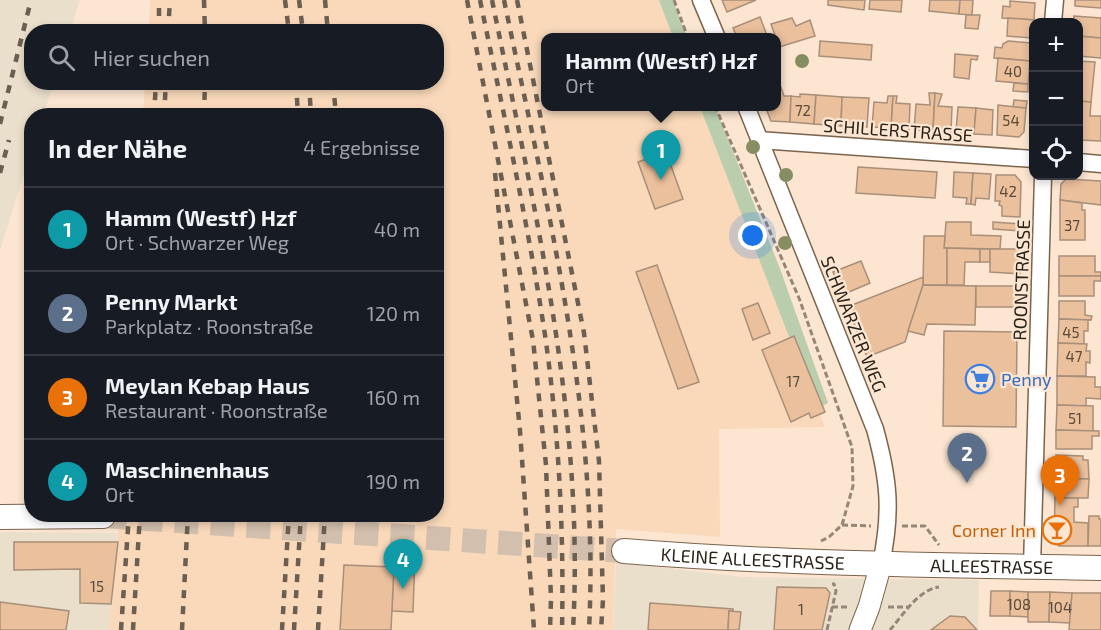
<!DOCTYPE html>
<html lang="de">
<meta charset="utf-8">
<style>
:root{--surface:#171b24;--page:#20242c;--text:#f1f3f6;--muted:#9ea1a6;--line:#363941;--accent:#ea580c}
body{margin:0;font-family:"Exo 2",sans-serif;background:var(--page);color:var(--text)}
.controls{position:absolute;right:18px;top:18px;display:grid;overflow:hidden;border-radius:12px;box-shadow:0 3px 9px #0003}
.controls button{width:54px;height:54px;display:grid;place-items:center;padding:0;border:0;border-bottom:2px solid var(--line);background:var(--surface);color:var(--text);font:30px sans-serif}
.you{position:absolute;left:753px;top:236px;width:21px;height:21px;margin:-15px;border:4px solid #fff;border-radius:50%;background:#1a73e8;box-shadow:0 0 0 9px #1a73e833}
.badge{display:grid;place-items:center;width:39px;height:39px;border-radius:50%;background:var(--accent);color:#fff;font-size:20px;font-weight:700}
.pin{position:absolute;translate:-50% -50px;filter:drop-shadow(0 2px 3px #0008)}
.pin::after{content:'';position:absolute;top:32px;width:21px;height:18px;background:inherit;clip-path:polygon(0 0,100% 0,50% 100%)}
.popup{position:absolute;left:541px;top:33px;width:240px;height:78px;box-sizing:border-box;display:grid;place-content:center;border-radius:12px;background:var(--surface);filter:drop-shadow(0 2px 4px #0005);font-size:20px;white-space:nowrap;color:var(--muted)}
.popup b{font-size:22px;color:var(--text)}
.popup::after{content:'';position:absolute;left:50%;top:100%;margin-left:-12px;border:12px solid transparent;border-top-color:var(--surface)}
.list{margin:0;padding:0;list-style:none}
h2{display:flex;justify-content:space-between;align-items:center;height:78px;margin:0;padding:0 24px;font-size:26px}
h2 small{font-size:20px;font-weight:400;color:var(--muted)}
.list li{display:grid;grid-template-columns:39px 1fr auto;gap:18px;align-items:center;box-sizing:border-box;height:84px;padding:0 24px;border-top:2px solid var(--line)}
.list b{display:block;font-size:22px;white-space:nowrap}
.list p{margin:0;font-size:20px;white-space:nowrap;color:var(--muted)}
.list em{font-size:20px;font-style:normal;color:var(--muted)}
.icon{flex:none;width:33px;height:33px;fill:none;stroke:currentColor;stroke-width:2;stroke-linecap:round;stroke-linejoin:round}
.map{position:relative;flex:none;width:1101px;height:630px;overflow:hidden}
.search{position:absolute;background:var(--surface);box-shadow:0 3px 9px #0003;left:24px;top:24px;width:420px;height:66px;display:flex;align-items:center;gap:15px;box-sizing:border-box;padding:0 21px;border-radius:24px;color:var(--muted);font-size:22px}
.panel{position:absolute;background:var(--surface);box-shadow:0 3px 9px #0003;left:24px;top:108px;width:420px;height:414px;border-radius:24px}
.map>svg:first-child{display:block}
.built{fill:#f9d9ba}
.industrial{fill:#eadfcb}
.green{fill:#baceae}
.building{fill:#eac09d;stroke:#a98f79;stroke-width:1.5}
.lines{fill:none;stroke-linecap:round;stroke-linejoin:round}
.secondary-tunnel{stroke:#d2bfad;stroke-width:24;stroke-dasharray:24 12;stroke-linecap:butt}
.minor-casing{stroke:#7b644e;stroke-width:19}
.tertiary-casing{stroke:#7b644e;stroke-width:23}
.secondary-casing{stroke:#7b644e;stroke-width:26}
.path{stroke:#958676;stroke-width:3;stroke-dasharray:6 3;stroke-linecap:butt}
.minor{stroke:#fff;stroke-width:16}
.tertiary{stroke:#fff;stroke-width:21}
.secondary{stroke:#fff;stroke-width:24}
.rail{stroke:#6c5f52;stroke-width:4.5;stroke-dasharray:8 8;stroke-linecap:butt}
.tree{fill:#868e61}
.labels{text-anchor:middle;dominant-baseline:central;stroke-width:4.5;stroke-linejoin:round;paint-order:stroke}
.number-label{font-size:15px;fill:#5b4a39}
.street-label{font-size:18px;fill:#2b2218;stroke:#fce6d2}
.shop-label{font-size:18px;fill:#366cbe;stroke:#fce6d2;text-anchor:start}
.food-label{font-size:18px;fill:#c56008;stroke:#fce6d2;text-anchor:end}
</style>
<div class="map">
<svg width="1101" height="630" viewBox="0 0 1101 630">
<rect width="100%" height="100%" fill="#fce6d2"/>
<path class="built" d="M150,0h509l14,37 -127,1v68l154,1 125,320 -106,2 1,108 -104,-8 -3,101h-505l12,-115 316,-1v-398l-293,-1 2,-32 291,-1v-50l-287,-1z"/>
<g class="industrial">
<path d="M0,0h80l-10,31 -38,1v50l22,1 -11,32 -11,1 -1,36 -31,98z"/>
<path d="M0,532l118,1 -10,97h-108z"/>
<path d="M616,562l127,15 236,3 -1,50h-365z"/>
</g>
<g class="green">
<path d="M659,0h14l14,37h-14z"/>
<path d="M700,107h15l64,159 49,137 -11,6z"/>
</g>
<g class="building">
<path d="M722,0h34l-29,12z"/>
<path d="M828,0h37l-1,10 -36,-5z"/>
<path d="M870,0h32l-1,12 -32,-3z"/>
<path d="M930,0h30l-1,14 -30,-3z"/>
<path d="M960,0h13l-1,15 -13,-1z"/>
<path d="M1075,0h26v8l-26,-2z"/>
<path d="M1010,1l25,2 -1,17 -32,-2 1,-12 7,1z"/>
<path d="M966,15h14l-2,14 -13,-1z"/>
<path d="M1074,16l27,2v20l-23,-2v-14h-5z"/>
<path d="M760,17l8,21h-31l-4,-10z"/>
<path d="M792,18l4,8 14,-6 5,16 -36,11 -8,-23z"/>
<path d="M1008,18l26,2 -2,18 -25,-2z"/>
<path d="M1078,36l23,2v20l-23,-2z"/>
<path d="M820,41l52,4 -1,15 -52,-4z"/>
<path d="M1008,41l24,2 -2,18 -36,-3 1,-11 7,1 1,-4z"/>
<path d="M955,54l23,2 -1,4 -6,-1 -2,20 -15,-2z"/>
<path d="M998,58l32,3 -2,23 -32,-3z"/>
<path d="M1078,61l17,1 -4,40 -13,-1z"/>
<path d="M779,82l5,14h7l-1,26 -19,-1 -6,-15h12v-23z"/>
<path d="M1014,83l14,1v8l-15,-1z"/>
<path d="M929,93h6l-2,38 -19,-1 2,-26 14,1z"/>
<path d="M935,93l7,1 -4,12 14,1 -1,25 -18,-1z"/>
<path d="M800,94l16,1 -2,29 -24,-2 1,-26 9,1z"/>
<path d="M816,95l26,2 -1,29 -27,-2z"/>
<path d="M888,96h5l-2,32 -19,-1 2,-25 13,1z"/>
<path d="M893,96h4l-1,7 14,1 -1,26 -18,-2z"/>
<path d="M842,97l27,1 -2,29 -26,-1z"/>
<path d="M1014,100l13,1 -1,7 -13,-1z"/>
<path d="M1078,101l13,1 -1,14h11v25l-23,-1z"/>
<path d="M998,105l28,3 -2,24 -5,5 -22,-2z"/>
<path d="M958,107l18,1 -2,26 -18,-2z"/>
<path d="M976,108l17,2 -1,25 -18,-1z"/>
<path d="M666,152l17,47 -28,10 -17,-47z"/>
<path d="M858,167l79,5 -2,26 -79,-5z"/>
<path d="M954,172l19,1 -2,31h-5l1,-6 -14,-1z"/>
<path d="M973,173l18,1 -2,25 -13,-1 -1,7 -4,-1z"/>
<path d="M996,175h19l6,7 -1,35 -18,-1v-10l-3,-1 1,-4h-5z"/>
<path d="M1066,179l35,2v24l-41,-5 1,-16z"/>
<path d="M1060,200l22,3v7h3v30h-25z"/>
<path d="M946,222h25v13l30,1 -1,13 -56,-1z"/>
<path d="M993,222l27,2v7l-27,-2z"/>
<path d="M924,236h21l-1,12h3v37h-24z"/>
<path d="M947,248l33,1v13h-15l-1,23h-17z"/>
<rect x="980" y="249" width="10" height="13"/>
<path d="M990,249h30v25l-30,-2z"/>
<path d="M1059,256h36v16h6v4h-42z"/>
<path d="M861,261l9,22 -28,12 -9,-23z"/>
<path d="M657,265l42,117 -21,7 -42,-117z"/>
<path d="M1059,276h42v5h-7v15h-35z"/>
<path d="M923,277v8l-18,57 -38,15 -20,-50z"/>
<path d="M923,285l53,1 -1,39 -48,-1 -3,11 -16,-4z"/>
<rect x="976" y="286" width="43" height="21"/>
<path d="M1059,301h26v14l7,1 -1,4 -32,-1z"/>
<path d="M758,303l12,30 -17,7 -11,-31z"/>
<path d="M1059,319l32,1h-3v11h-4v13l-26,-1z"/>
<path d="M944,331l73,1 -1,95 -73,-1z"/>
<path d="M794,336l31,76 -14,6 -2,-5 -18,9 -29,-72z"/>
<path d="M1058,343l29,1 -1,7h4v12l-4,-1v14h-29z"/>
<path d="M1057,376l38,1v10h6v12l-15,-1v8l-29,-1z"/>
<path d="M1057,405l36,1v25l-37,-1z"/>
<path d="M1056,430l43,1v5h-7v13h-36z"/>
<path d="M1056,455l27,1v4h5l1,19 -34,-1z"/>
<path d="M1055,478l34,1 -1,19h-33z"/>
<path d="M1055,498h23v9h-4v15l14,1v23h-29l-5,-6z"/>
<path d="M1089,516h10v3h2v27h-13z"/>
<path d="M14,542h104l-7,62 -31,-1v-34l-66,1z"/>
<path d="M394,556l21,1 -2,55 -21,-1z"/>
<path d="M344,565l50,2 -3,63h-51z"/>
<path d="M777,587l49,1 4,5 -8,37h-48z"/>
<path d="M991,591h19v25h-20z"/>
<path d="M1010,591l18,1v25l-18,-1z"/>
<path d="M1028,592h22l-1,30h-21z"/>
<path d="M1050,592l22,1 -2,30 -21,-1z"/>
<path d="M1072,593h29v37h-32z"/>
<path d="M0,602l69,9 -3,19h-66z"/>
<path d="M650,603l83,6v3l-4,-1 -1,19h-80z"/>
<path d="M729,611l12,1 -2,18h-11z"/>
<path d="M950,616l15,1 12,13h-46z"/>
</g>
<g class="lines">
<path class="secondary-tunnel" d="M103,516l521,35"/>
<g class="minor-casing">
<g id="minor">
<path d="M701,0l16,38"/>
<path d="M1053,22l2,-22"/>
<path d="M746,106l129,323c14,51 17,83 6,135"/>
<path d="M759,140l275,19"/>
<path d="M1078,162l23,2"/>
<path d="M1032,567l11,-391"/>
</g>
</g>
<g class="tertiary-casing">
<path id="tertiary" d="M860,630l9,-23 12,-43"/>
</g>
<g class="secondary-casing">
<g id="secondary">
<path d="M0,517l103,-1"/>
<path id="s1" d="M624,551c159,13 318,14 477,17"/>
</g>
</g>
<g class="path">
<path d="M674,0l14,38"/>
<path d="M715,106l84,192 53,149 1,39 -11,39 -13,12 -8,4"/>
<path d="M842,525l29,1"/>
<path d="M902,526h23l14,19"/>
<path d="M832,607h16"/>
<path d="M888,607h20"/>
<path d="M827,630l9,-39 -2,-7h-2"/>
<path d="M890,630c13,-15 28,-40 49,-43"/>
</g>
<use href="#minor" class="minor"/>
<use href="#tertiary" class="tertiary"/>
<use href="#secondary" class="secondary"/>
<g class="rail">
<path d="M204,0l1,32"/>
<path d="M285,0l4,32"/>
<path d="M299,0l4,32"/>
<path d="M325,0l3,32"/>
<path d="M467,0l66,340 13,125 5,134 -1,31"/>
<path d="M480,0c23,111 48,223 65,335 14,98 19,197 17,295"/>
<path d="M492,0c42,207 93,417 81,630"/>
<path d="M504,0c43,207 96,417 85,630"/>
<path d="M517,0l67,333 15,128 4,139 -2,30"/>
<path d="M159,32v-32"/>
<path d="M168,32l2,-32"/>
<path d="M296,82l2,34"/>
<path d="M309,82l2,34"/>
<path d="M333,82l3,34"/>
<path d="M154,116l2,-34"/>
<path d="M164,116l2,-34"/>
<path d="M204,116l1,-34"/>
<path d="M0,124l31,-124"/>
<path d="M0,173l9,-33"/>
<path d="M495,173l25,258 14,199"/>
<path d="M121,630l8,-116"/>
<path d="M133,630l7,-116"/>
<path d="M182,630l6,-116"/>
<path d="M282,630l7,-116"/>
<path d="M294,630l7,-116"/>
<path d="M318,630l7,-116"/>
</g>
</g>
<g class="tree">
<circle cx="802" cy="61" r="7"/>
<circle cx="753" cy="147" r="7"/>
<circle cx="786" cy="175" r="7"/>
<circle cx="785" cy="243" r="7"/>
</g>
<defs>
<g id="supermarket-ring" transform="scale(1.5)"><circle r="9.5" fill="#fce6d2" stroke="#3f7fe0" stroke-width="1.5"/><path d="M-6-5.5h2.5l.6 2H6L4.5 2H-2.5L-4.4-4H-6ZM-1.5 3.2a1.3 1.3 0 1 0 .1 0ZM3 3.2a1.3 1.3 0 1 0 .1 0Z" fill="#3f7fe0"/></g>
<g id="bar-ring" transform="scale(1.5)"><circle r="9.5" fill="#fce6d2" stroke="#e8710a" stroke-width="1.5"/><path d="M-6-5H6L.8 .8V4.5H3.5V6h-7V4.5H-.8V.8Z" fill="#e8710a"/></g>
</defs>
<g fill-rule="evenodd">
<use href="#supermarket-ring" x="980" y="379"/>
<use href="#bar-ring" x="1057" y="530"/>
</g>
<g class="labels">
<g class="number-label">
<text x="1013" y="71">40</text>
<text x="803" y="110">72</text>
<text x="1011" y="120">54</text>
<text x="1008" y="191">42</text>
<text x="1072" y="225">37</text>
<text x="1071" y="332">45</text>
<text x="1074" y="356">47</text>
<text x="793" y="381">17</text>
<text x="1075" y="418">51</text>
<text x="97" y="586">15</text>
<text x="1019" y="604">108</text>
<text x="1060" y="607">104</text>
<text x="801" y="609">1</text>
</g>
<g class="street-label">
<text transform="translate(898 130) rotate(4)">SCHILLERSTRASSE</text>
<text transform="translate(1021 280) rotate(-88)">ROONSTRASSE</text>
<text transform="translate(854 324) rotate(68)">SCHWARZER WEG</text>
<text stroke="none"><textPath href="#s1" startOffset="129">KLEINE ALLEESTRASSE</textPath></text>
<text stroke="none"><textPath href="#s1" startOffset="368">ALLEESTRASSE</textPath></text>
</g>
<g class="shop-label">
<text x="1001" y="379">Penny</text>
</g>
<g class="food-label">
<text x="1036" y="530">Corner Inn</text>
</g>
</g>
</svg>
<div class="controls">
<button>+</button>
<button>−</button>
<button><svg class="icon" aria-label="locate" viewBox="0 0 24 24"><circle cx="12" cy="12" r="6"/><path d="M12 2v4M12 18v4M2 12h4M18 12h4"/></svg></button>
</div>
<div class="you"></div>
<div class="pin badge" style="left:661px;top:180px;background:#0f9aa8">1</div>
<div class="popup"><b>Hamm (Westf) Hzf</b>Ort</div>
<div class="pin badge" style="left:967px;top:483px;background:#5c6f8a">2</div>
<div class="pin badge" style="left:1060px;top:505px;background:#e8710a">3</div>
<div class="pin badge" style="left:403px;top:589px;background:#0f9aa8">4</div>
<div class="search"><svg class="icon" aria-label="search" viewBox="0 0 24 24"><circle cx="10" cy="10" r="6"/><path d="M15 15l6 6"/></svg>Hier suchen</div>
<section class="panel">
<h2>In der Nähe<small>4 Ergebnisse</small></h2>
<ul class="list">
<li><span class="badge" style="background:#0f9aa8">1</span><div><b>Hamm (Westf) Hzf</b><p>Ort · Schwarzer Weg</p></div><em>40 m</em></li>
<li><span class="badge" style="background:#5c6f8a">2</span><div><b>Penny Markt</b><p>Parkplatz · Roonstraße</p></div><em>120 m</em></li>
<li><span class="badge" style="background:#e8710a">3</span><div><b>Meylan Kebap Haus</b><p>Restaurant · Roonstraße</p></div><em>160 m</em></li>
<li><span class="badge" style="background:#0f9aa8">4</span><div><b>Maschinenhaus</b><p>Ort</p></div><em>190 m</em></li>
</ul>
</section>
</div>
